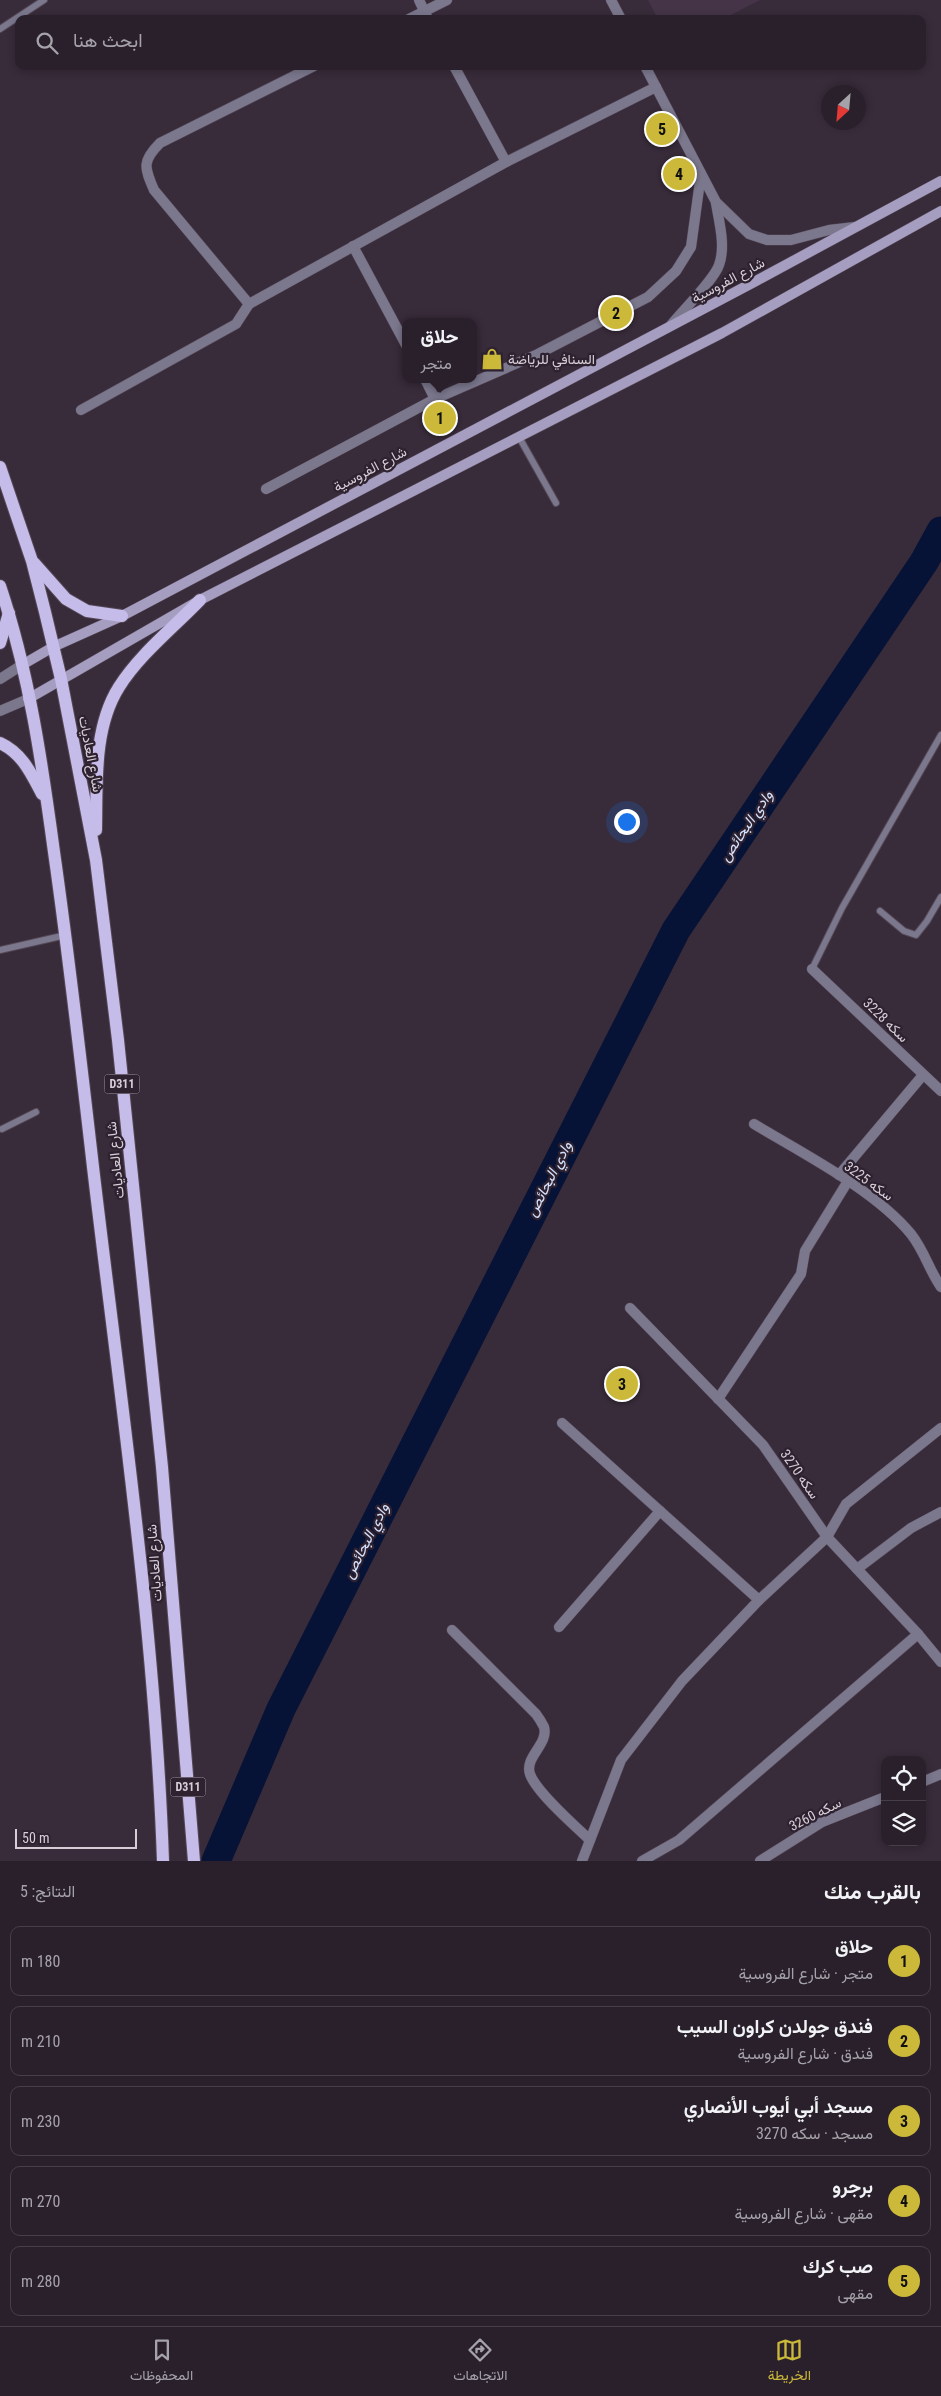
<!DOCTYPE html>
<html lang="ar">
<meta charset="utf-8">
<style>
:root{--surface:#2a202c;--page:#322834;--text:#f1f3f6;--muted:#a5a3a9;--line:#463e48;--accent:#ccb939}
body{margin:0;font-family:"Roboto Condensed",Vazirmatn,sans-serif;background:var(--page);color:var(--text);direction:rtl}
.controls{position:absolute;right:15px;bottom:15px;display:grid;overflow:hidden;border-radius:10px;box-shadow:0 2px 8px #0003}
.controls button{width:45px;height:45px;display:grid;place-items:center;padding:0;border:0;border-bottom:1px solid var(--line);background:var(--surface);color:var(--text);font:25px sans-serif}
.compass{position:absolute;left:821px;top:85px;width:45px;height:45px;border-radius:50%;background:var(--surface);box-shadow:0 2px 8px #0003;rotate:206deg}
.scale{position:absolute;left:15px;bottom:12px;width:122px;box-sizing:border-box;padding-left:5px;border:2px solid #d7ced8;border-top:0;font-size:14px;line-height:18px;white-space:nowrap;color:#d7ced8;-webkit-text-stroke:4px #2e2230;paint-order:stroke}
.you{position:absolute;left:626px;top:821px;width:18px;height:18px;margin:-12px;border:4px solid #fff;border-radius:50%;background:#1a73e8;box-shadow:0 0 0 8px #1a73e833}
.badge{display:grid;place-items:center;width:32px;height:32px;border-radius:50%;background:var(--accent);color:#111;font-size:16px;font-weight:700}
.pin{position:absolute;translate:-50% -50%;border:2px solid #fff;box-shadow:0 1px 5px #0006}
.popup{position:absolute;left:402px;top:318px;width:75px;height:65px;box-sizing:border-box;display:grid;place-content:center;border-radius:10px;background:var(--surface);filter:drop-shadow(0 1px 4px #0005);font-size:16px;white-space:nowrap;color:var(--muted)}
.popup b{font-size:19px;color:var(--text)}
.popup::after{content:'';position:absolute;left:50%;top:100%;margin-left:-10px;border:10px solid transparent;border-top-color:var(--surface)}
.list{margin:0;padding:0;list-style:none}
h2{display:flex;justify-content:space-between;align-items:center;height:65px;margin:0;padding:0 20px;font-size:21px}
h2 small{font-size:16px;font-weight:400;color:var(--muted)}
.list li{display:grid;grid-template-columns:32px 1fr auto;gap:15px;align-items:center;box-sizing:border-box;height:70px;margin:0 10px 10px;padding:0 10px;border:1px solid var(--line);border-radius:10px}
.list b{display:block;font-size:19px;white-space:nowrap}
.list p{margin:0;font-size:16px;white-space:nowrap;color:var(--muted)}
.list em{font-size:16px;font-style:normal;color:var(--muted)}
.icon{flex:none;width:28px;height:28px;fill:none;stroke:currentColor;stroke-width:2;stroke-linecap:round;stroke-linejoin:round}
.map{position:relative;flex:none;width:941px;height:1861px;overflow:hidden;direction:ltr}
.search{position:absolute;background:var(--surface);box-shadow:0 2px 8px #0003;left:15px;right:15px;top:15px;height:55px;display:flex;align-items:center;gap:12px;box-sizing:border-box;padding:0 18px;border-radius:10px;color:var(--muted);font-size:19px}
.sheet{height:465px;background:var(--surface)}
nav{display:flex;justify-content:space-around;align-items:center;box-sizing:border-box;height:70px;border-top:1px solid var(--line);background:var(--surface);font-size:14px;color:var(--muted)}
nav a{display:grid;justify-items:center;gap:2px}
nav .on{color:var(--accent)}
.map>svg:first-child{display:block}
.built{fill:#453448}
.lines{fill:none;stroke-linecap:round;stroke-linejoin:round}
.river{stroke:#061236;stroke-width:29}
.service-casing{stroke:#554856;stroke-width:8}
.minor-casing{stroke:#554856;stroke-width:11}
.tertiary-casing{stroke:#554856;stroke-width:11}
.secondary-casing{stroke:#554856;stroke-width:11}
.primary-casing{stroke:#554856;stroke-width:14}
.service{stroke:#7b778d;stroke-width:6}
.minor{stroke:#7b778d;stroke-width:10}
.tertiary{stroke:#7b778d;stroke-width:10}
.secondary{stroke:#a59ec1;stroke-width:10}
.primary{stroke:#c5bce9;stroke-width:12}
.labels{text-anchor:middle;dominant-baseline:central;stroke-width:4.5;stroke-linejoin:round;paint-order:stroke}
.shield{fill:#2e2230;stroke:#a49aa6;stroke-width:1}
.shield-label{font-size:12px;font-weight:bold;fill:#d7ced8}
.street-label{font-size:14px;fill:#d7ced8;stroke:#2e2230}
.poi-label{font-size:14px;fill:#d7ced8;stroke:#2e2230;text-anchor:start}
.water-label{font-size:15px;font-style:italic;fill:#d5e2ff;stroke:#2e2230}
</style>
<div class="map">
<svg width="941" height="1861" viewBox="0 0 941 1861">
<rect width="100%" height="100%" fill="#382b3a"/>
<path class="built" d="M648,0h112l-37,19h-65z"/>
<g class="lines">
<path class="river" d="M216,1861l65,-152 395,-779 248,-368 17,-31"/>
<g class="service-casing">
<g id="service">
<path d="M0,29l44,-29"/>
<path d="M519,437l37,66"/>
<path d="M880,911l24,20 12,4 11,-14 14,-24"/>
<path d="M0,950l66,-15"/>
<path d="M812,969l30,-61 99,-173"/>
<path d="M2,1129l34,-17"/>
</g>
</g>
<g class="minor-casing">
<g id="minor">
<path d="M419,0l9,19"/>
<path d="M409,19l38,-19"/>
<path d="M454,66l52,96"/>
<path d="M353,246l53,99"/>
<path d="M249,304l-95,-114c-10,-23 -12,-29 6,-47l154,-77"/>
<path d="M425,379l10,20"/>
<path d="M81,410l155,-86 13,-20 257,-142 150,-75"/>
<path d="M266,489l169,-90 103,-45 110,-57 28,-26 15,-24 10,-73"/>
<path d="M0,679l22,-14"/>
<path d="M0,711l28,-12"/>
<path d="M812,969l129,122"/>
<path d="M754,1124c48,29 121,66 157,110 14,18 18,36 30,53"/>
<path d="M839,1175l84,-100"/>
<path d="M630,1308l133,137 64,92 91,97 23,28"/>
<path d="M718,1399l83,-125 4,-23 43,-70"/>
<path d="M562,1423l197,177 68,-63 19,-33 95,-76"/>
<path d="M857,1569l54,-41 30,-16"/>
<path d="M559,1627l101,-116"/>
<path d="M452,1630l84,84c3,4 6,9 8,13 5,17 -20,30 -14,47 6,18 45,52 60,66"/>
<path d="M922,1782l19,-8"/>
<path d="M582,1861l39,-101 61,-79 77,-81"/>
<path d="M642,1861l37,-21 239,-206"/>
<path d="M760,1861l62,-39 63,-25"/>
</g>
</g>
<g class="tertiary-casing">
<g id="tertiary">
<path d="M611,0l10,19"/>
<path d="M645,66l71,136 33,32 18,6h24l38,-10 26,-3"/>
<path d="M671,325c12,-15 43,-45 48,-60 7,-19 0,-43 -3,-62"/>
</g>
</g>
<g class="secondary-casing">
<g id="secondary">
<path d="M22,665l31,-18 69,-31 634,-335 185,-100"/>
<path d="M28,699l172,-99 522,-267 219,-122"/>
</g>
</g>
<g class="primary-casing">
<g id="primary">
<path d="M0,467l32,94 13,51 16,67 35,181 22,180 44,427 32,394"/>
<path d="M34,563l32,36 21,12 35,5"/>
<path d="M0,586c29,86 42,177 54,266 15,105 27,210 39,315 27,230 62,462 70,694"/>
<path d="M0,643l9,-30"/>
<path d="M0,743c22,10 31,30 42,51"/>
<path d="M96,830c1,-46 -3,-102 23,-143 20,-32 54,-59 81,-87"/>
</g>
</g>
<use href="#service" class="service"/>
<use href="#minor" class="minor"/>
<use href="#tertiary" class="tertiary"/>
<use href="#secondary" class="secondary"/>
<use href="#primary" class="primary"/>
</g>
<defs>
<g id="shop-bare" transform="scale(1.725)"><path d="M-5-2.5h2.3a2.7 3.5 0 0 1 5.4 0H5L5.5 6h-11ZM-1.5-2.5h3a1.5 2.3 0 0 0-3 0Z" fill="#ccb939" stroke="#2e2230" stroke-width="2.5" paint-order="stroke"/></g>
</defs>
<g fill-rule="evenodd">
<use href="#shop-bare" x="492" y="359"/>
</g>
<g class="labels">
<g class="shield">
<rect x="104.5" y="1074.5" width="35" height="19" rx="4"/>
<rect x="170.5" y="1777.5" width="35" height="19" rx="4"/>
</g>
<g class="shield-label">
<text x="122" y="1084">D311</text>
<text x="188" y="1787">D311</text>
</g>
<g class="street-label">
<text transform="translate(728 280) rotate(-28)">شارع الفروسية</text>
<text transform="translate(370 469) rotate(-28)">شارع الفروسية</text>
<text transform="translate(91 754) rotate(79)">شارع العاديات</text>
<text transform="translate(886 1020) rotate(44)">سكه 3228</text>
<text transform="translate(115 1160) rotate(-96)">شارع العاديات</text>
<text transform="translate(869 1181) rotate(36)">سكه 3225</text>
<text transform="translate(800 1474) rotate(55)">سكه 3270</text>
<text transform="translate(154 1563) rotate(-94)">شارع العاديات</text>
<text transform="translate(815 1814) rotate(-27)">سكه 3260</text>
</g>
<g class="poi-label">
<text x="508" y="359">السنافي للرياضة</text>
</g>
<g class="water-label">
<text transform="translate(746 826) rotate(-56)">وادي البحائص</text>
<text transform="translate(549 1179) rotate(-63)">وادي البحائص</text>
<text transform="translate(366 1541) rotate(-63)">وادي البحائص</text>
</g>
</g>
</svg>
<div class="controls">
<button><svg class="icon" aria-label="locate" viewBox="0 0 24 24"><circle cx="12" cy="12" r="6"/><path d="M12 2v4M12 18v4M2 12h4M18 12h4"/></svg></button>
<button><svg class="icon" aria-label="layers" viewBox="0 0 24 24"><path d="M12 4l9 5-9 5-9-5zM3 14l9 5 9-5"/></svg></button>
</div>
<svg class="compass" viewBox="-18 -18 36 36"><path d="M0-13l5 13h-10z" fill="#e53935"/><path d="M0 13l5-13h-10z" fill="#a5a3a9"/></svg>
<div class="scale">50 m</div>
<div class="you"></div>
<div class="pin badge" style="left:440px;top:418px">1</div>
<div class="popup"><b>حلاق</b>متجر</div>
<div class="pin badge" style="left:616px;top:313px">2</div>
<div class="pin badge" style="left:622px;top:1384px">3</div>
<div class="pin badge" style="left:679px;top:174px">4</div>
<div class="pin badge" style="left:662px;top:129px">5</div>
<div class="search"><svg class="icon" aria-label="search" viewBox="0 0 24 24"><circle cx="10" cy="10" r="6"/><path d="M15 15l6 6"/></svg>ابحث هنا</div>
</div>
<section class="sheet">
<h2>بالقرب منك<small>النتائج: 5</small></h2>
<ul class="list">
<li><span class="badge">1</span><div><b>حلاق</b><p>متجر · شارع الفروسية</p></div><em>180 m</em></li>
<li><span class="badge">2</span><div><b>فندق جولدن كراون السيب</b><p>فندق · شارع الفروسية</p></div><em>210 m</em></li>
<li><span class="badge">3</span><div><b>مسجد أبي أيوب الأنصاري</b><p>مسجد · سكه 3270</p></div><em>230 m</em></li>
<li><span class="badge">4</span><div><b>برجرو</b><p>مقهى · شارع الفروسية</p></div><em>270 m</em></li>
<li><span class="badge">5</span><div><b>صب كرك</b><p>مقهى</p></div><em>280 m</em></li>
</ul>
</section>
<nav>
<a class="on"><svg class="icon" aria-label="map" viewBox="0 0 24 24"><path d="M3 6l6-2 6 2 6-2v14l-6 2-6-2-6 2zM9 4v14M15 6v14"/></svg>الخريطة</a>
<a><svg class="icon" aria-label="directions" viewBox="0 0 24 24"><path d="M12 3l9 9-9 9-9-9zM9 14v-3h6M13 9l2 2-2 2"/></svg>الاتجاهات</a>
<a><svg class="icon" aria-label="saved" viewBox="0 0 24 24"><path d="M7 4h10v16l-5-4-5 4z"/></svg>المحفوظات</a>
</nav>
